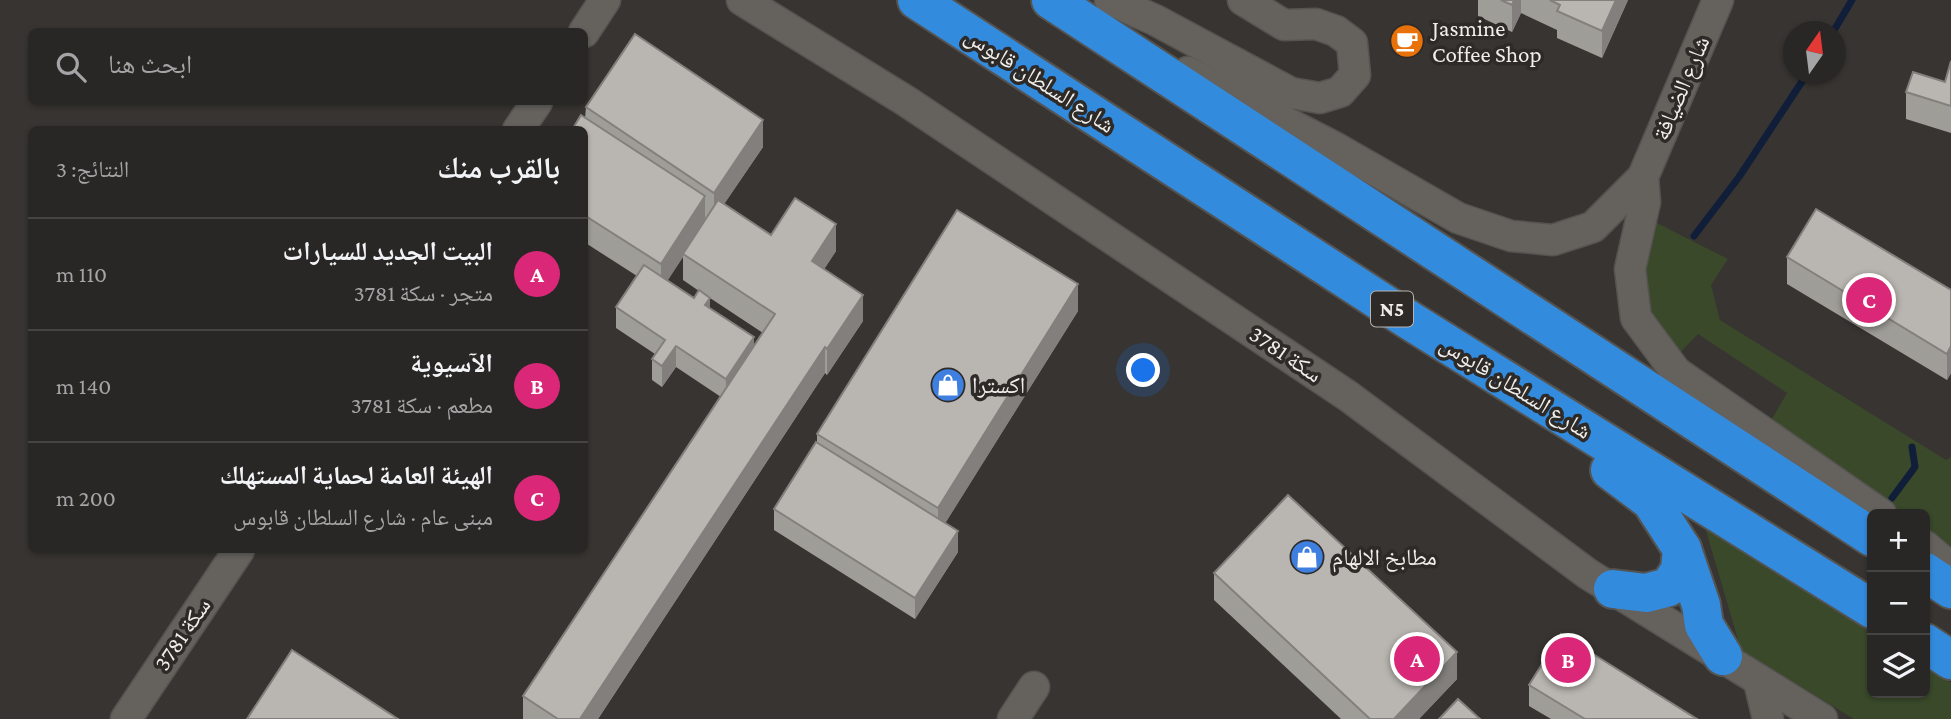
<!DOCTYPE html>
<html lang="ar">
<meta charset="utf-8">
<style>
:root{--surface:#292725;--page:#353332;--text:#f1f3f6;--muted:#a5a5a7;--line:#454442;--accent:#db2777}
body{margin:0;font-family:"Crimson Pro","Noto Naskh Arabic",serif;background:var(--page);color:var(--text);direction:rtl}
.controls{position:absolute;right:21px;bottom:21px;display:grid;overflow:hidden;border-radius:10px;box-shadow:0 2px 5px #0004}
.controls button{width:63px;height:63px;display:grid;place-items:center;padding:0;border:0;border-bottom:2px solid var(--line);background:var(--surface);color:var(--text);font:35px sans-serif}
.compass{position:absolute;left:1783px;top:21px;width:63px;height:63px;border-radius:50%;background:var(--surface);box-shadow:0 2px 5px #0004;rotate:14deg}
.you{position:absolute;left:1144px;top:371px;width:24px;height:24px;margin:-18px;border:5px solid #fff;border-radius:50%;background:#1a73e8;box-shadow:0 0 0 10px #1a73e833}
.badge{display:grid;place-items:center;width:46px;height:46px;border-radius:50%;background:var(--accent);color:#fff;font-size:23px;font-weight:700}
.pin{position:absolute;translate:-50% -50%;border:4px solid #fff;box-shadow:0 2px 7px #0006}
.list{margin:0;padding:0;list-style:none}
h2{display:flex;justify-content:space-between;align-items:center;height:91px;margin:0;padding:0 28px;font-size:30px}
h2 small{font-size:23px;font-weight:400;color:var(--muted)}
.list li{display:grid;grid-template-columns:46px 1fr auto;gap:21px;align-items:center;box-sizing:border-box;height:112px;padding:0 28px;border-top:2px solid var(--line)}
.list b{display:block;font-size:26px;white-space:nowrap}
.list p{margin:0;font-size:23px;white-space:nowrap;color:var(--muted)}
.list em{font-size:23px;font-style:normal;color:var(--muted)}
.icon{flex:none;width:38px;height:38px;fill:none;stroke:currentColor;stroke-width:2;stroke-linecap:round;stroke-linejoin:round}
.map{position:relative;flex:none;width:1951px;height:719px;overflow:hidden;direction:ltr}
.search{position:absolute;background:var(--surface);box-shadow:0 2px 5px #0004;left:28px;top:28px;width:560px;height:77px;display:flex;align-items:center;gap:18px;box-sizing:border-box;padding:0 24px;border-radius:10px;color:var(--muted);font-size:26px}
.panel{position:absolute;background:var(--surface);box-shadow:0 2px 5px #0004;left:28px;top:126px;width:560px;height:427px;border-radius:10px;direction:rtl}
.map>svg:first-child{display:block}
.green{fill:#39492a}
.lines{fill:none;stroke-linecap:round;stroke-linejoin:round}
.stream{stroke:#111e39;stroke-width:7}
.minor-casing{stroke:#555350;stroke-width:33}
.highway-casing{stroke:#555350;stroke-width:42}
.minor{stroke:#65625e;stroke-width:30}
.highway{stroke:#338bde;stroke-width:38}
.wall{fill:#9f9d98;fill-rule:evenodd}
.shaded-wall{fill:#827f7c}
.building{fill:#b9b6b1;stroke:#827f7c;stroke-width:2}
.labels{text-anchor:middle;dominant-baseline:central;stroke-width:7;stroke-linejoin:round;paint-order:stroke}
.shield{fill:#2d2a27;stroke:#b6b3b0;stroke-width:2}
.shield-label{font-size:21px;font-weight:bold;fill:#f0eeeb}
.poi-label{font-size:23px;fill:#f0eeeb;stroke:#2d2a27;text-anchor:start}
.street-label{font-size:23px;fill:#f0eeeb;stroke:#2d2a27}
</style>
<div class="map">
<svg width="1951" height="719" viewBox="0 0 1951 719">
<rect width="100%" height="100%" fill="#373431"/>
<g class="green">
<path d="M1647,218l81,41 -17,26 9,35 226,140 5,-3v96l-26,-17v-22h-31l-125,-90 18,-31 -89,-59 -22,23 -33,-41z"/>
<path d="M1704,524l168,109v60h53v-26l26,16v36h-97l-113,-69z"/>
</g>
<g class="lines">
<g class="stream">
<path d="M1833,32l19,-32"/>
<path d="M1694,236l45,-59 68,-103"/>
<path d="M1892,498l23,-31 -3,-20"/>
</g>
<g class="minor-casing">
<g id="minor">
<path d="M742,0l164,101 442,295 240,178 234,145"/>
<path d="M1110,0l45,20 136,73 29,5 20,-6 15,-17 -3,-32 -16,-12 -20,-7 -32,1 -41,-25"/>
<path d="M584,32l21,-32"/>
<path d="M1188,72l148,76 122,70 53,18 42,4 40,-13 50,-50 75,-177"/>
<path d="M518,130l19,-28"/>
<path d="M1643,177l2,25 -15,67 6,49 40,54 205,142"/>
<path d="M1925,546l26,22"/>
<path d="M1759,681l9,38"/>
<path d="M126,719l113,-169"/>
<path d="M1013,719l21,-32"/>
</g>
</g>
<g class="highway-casing">
<g id="highway">
<path d="M917,0l492,320 463,289"/>
<path d="M1051,0l821,537"/>
<path d="M1610,470l41,31 31,48 -2,21 -11,17 -23,6 -33,-4"/>
<path d="M1682,549l19,56 3,20 19,31"/>
<path d="M1925,572l26,17"/>
<path d="M1925,643l26,17"/>
</g>
</g>
<use href="#minor" class="minor"/>
<use href="#highway" class="highway"/>
</g>
<g class="wall">
<path d="M1478,0h150l-26,58 -45,-20v-8l-36,-17 -9,19 -34,-16z"/>
<path d="M1951,61v72l-45,-14v-27l39,-10z"/>
<path d="M586,107l177,40 -39,57 47,31 65,16 -12,18 39,52 -36,54 -2,-2 -227,346h-75v-23l198,-299 -45,-30 -14,20 -10,-7v-21l3,-5 -39,-26v-21l21,-31 -53,-34v-112zM683,257v23l16,11 -5,7 -27,-18zM710,298l53,35 -9,13 -44,-38z"/>
<path d="M1787,257l164,33v83l-4,7 -160,-96z"/>
<path d="M1078,311l-133,212 13,29 -43,67 -141,-89v-21l43,-66v-9z"/>
<path d="M1214,573l243,106 -38,40h-78l-127,-119z"/>
<path d="M1529,685l168,34h-146l-22,-13z"/>
</g>
<g class="shaded-wall">
<path d="M1514,0h7v13l-9,19v-27z"/>
<path d="M1616,0h12l-26,58v-27z"/>
<path d="M763,120v27l-49,72v-26z"/>
<path d="M705,196v26l-22,32v3l-22,34v-27z"/>
<path d="M836,224v27l-24,37v-27z"/>
<path d="M1078,284v27l-140,224v-27z"/>
<path d="M863,295v26l-36,54v-26z"/>
<path d="M710,298v21l-5,-14z"/>
<path d="M754,337v21l-28,42v-21z"/>
<path d="M676,346v21l-14,20v-21z"/>
<path d="M1951,346v27l-4,7v-26z"/>
<path d="M825,347v26l-227,346h-18z"/>
<path d="M958,531v21l-43,67v-21z"/>
<path d="M1457,652v27l-38,40h-25z"/>
</g>
<g class="building">
<path d="M1501,0h13l-2,5z"/>
<path d="M1550,0h66l-14,31 -45,-20 3,-6z"/>
<path d="M635,34l128,86 -49,73 -128,-86z"/>
<path d="M1951,61v45l-45,-14 7,-20 32,10z"/>
<path d="M581,115l124,81 -44,68 -77,-49v-85h-12z"/>
<path d="M795,198l41,26 -24,37 51,34 -36,54 -2,-2 -245,372h-22l-35,-23 252,-382 -92,-60 35,-54 53,35z"/>
<path d="M1816,209l135,81v56l-4,8 -160,-97z"/>
<path d="M957,210l121,74 -140,224 -121,-74z"/>
<path d="M644,265l50,33 5,-8 11,8 -5,7 49,32 -28,42 -50,-33 -14,20 -10,-7 13,-19 -49,-33z"/>
<path d="M816,442l142,89 -43,67 -141,-89z"/>
<path d="M1288,495l169,157 -63,67h-24l-156,-146z"/>
<path d="M1561,634l136,85h-112l-56,-34z"/>
<path d="M292,650l106,69h-151z"/>
<path d="M1458,699l22,20h-41z"/>
</g>
<defs>
<g id="cafe-disc" transform="scale(1.75)"><circle r="9.5" fill="#e8710a" stroke="#2d2a27"/><path d="M-5.5-4.5H6V0H3Q3 3.5 0 3.5H-2.5Q-5.5 3.5-5.5 0ZM3-3.2v2h1.7v-2ZM-6 4.5H4V6H-6Z" fill="#fff"/></g>
<g id="shop-disc" transform="scale(1.75)"><circle r="9.5" fill="#3f7fe0" stroke="#2d2a27"/><path d="M-5-2.5h2.3a2.7 3.5 0 0 1 5.4 0H5L5.5 6h-11ZM-1.5-2.5h3a1.5 2.3 0 0 0-3 0Z" fill="#fff"/></g>
</defs>
<g fill-rule="evenodd">
<use href="#cafe-disc" x="1407" y="41"/>
<use href="#shop-disc" x="948" y="385"/>
<use href="#shop-disc" x="1307" y="557"/>
</g>
<g class="labels">
<rect class="shield" x="1371" y="291.5" width="42" height="35" rx="5"/>
<g class="shield-label">
<text x="1392" y="309">N5</text>
</g>
<g class="poi-label">
<text x="1432" y="28">Jasmine<tspan x="1432" dy="26">Coffee Shop</tspan></text>
<text x="972" y="385">اكسترا</text>
<text x="1332" y="557">مطابخ الالهام</text>
</g>
<g class="street-label">
<text transform="translate(1040 80) rotate(33)">شارع السلطان قابوس</text>
<text transform="translate(1681 88) rotate(-67)">شارع الضيافة</text>
<text transform="translate(1286 354) rotate(34)">سكة 3781</text>
<text transform="translate(1516 387) rotate(32)">شارع السلطان قابوس</text>
<text transform="translate(182 634) rotate(-56)">سكة 3781</text>
</g>
</g>
</svg>
<div class="controls">
<button>+</button>
<button>−</button>
<button><svg class="icon" aria-label="layers" viewBox="0 0 24 24"><path d="M12 4l9 5-9 5-9-5zM3 14l9 5 9-5"/></svg></button>
</div>
<svg class="compass" viewBox="-18 -18 36 36"><path d="M0-13l5 13h-10z" fill="#e53935"/><path d="M0 13l5-13h-10z" fill="#a5a5a7"/></svg>
<div class="you"></div>
<div class="pin badge" style="left:1417px;top:659px">A</div>
<div class="pin badge" style="left:1568px;top:660px">B</div>
<div class="pin badge" style="left:1869px;top:300px">C</div>
<div class="search"><svg class="icon" aria-label="search" viewBox="0 0 24 24"><circle cx="10" cy="10" r="6"/><path d="M15 15l6 6"/></svg>ابحث هنا</div>
<section class="panel">
<h2>بالقرب منك<small>النتائج: 3</small></h2>
<ul class="list">
<li><span class="badge">A</span><div><b>البيت الجديد للسيارات</b><p>متجر · سكة 3781</p></div><em>110 m</em></li>
<li><span class="badge">B</span><div><b>الآسيوية</b><p>مطعم · سكة 3781</p></div><em>140 m</em></li>
<li><span class="badge">C</span><div><b>الهيئة العامة لحماية المستهلك</b><p>مبنى عام · شارع السلطان قابوس</p></div><em>200 m</em></li>
</ul>
</section>
</div>
